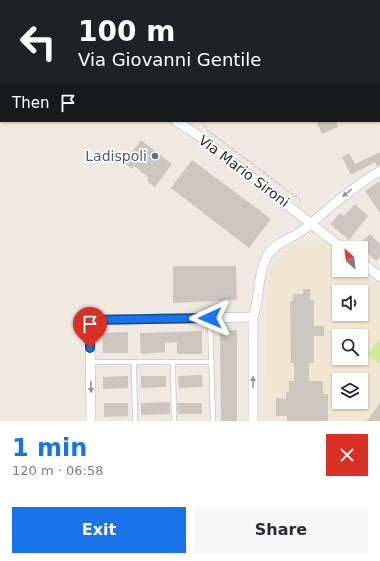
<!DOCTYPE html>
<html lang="en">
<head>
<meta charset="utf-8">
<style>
  body { margin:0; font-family:"DejaVu Sans",sans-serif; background:#f7f7f7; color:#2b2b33; height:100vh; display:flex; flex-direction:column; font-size:15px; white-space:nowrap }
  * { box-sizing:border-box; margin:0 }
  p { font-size:13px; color:#7c7c81 }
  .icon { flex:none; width:22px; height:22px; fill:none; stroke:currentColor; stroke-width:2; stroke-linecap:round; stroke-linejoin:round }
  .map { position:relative; height:421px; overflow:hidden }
  .sheet { display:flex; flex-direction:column; background:#fff; flex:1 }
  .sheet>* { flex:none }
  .top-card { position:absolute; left:0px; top:0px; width:380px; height:122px; box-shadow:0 1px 3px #0004; background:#202124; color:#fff; overflow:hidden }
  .needle { width:26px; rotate:332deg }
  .fabs { position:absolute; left:332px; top:241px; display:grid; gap:8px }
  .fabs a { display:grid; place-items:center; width:36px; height:36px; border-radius:0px; background:#fff; box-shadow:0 1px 3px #0004; font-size:20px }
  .pin { position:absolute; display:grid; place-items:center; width:34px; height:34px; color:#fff; margin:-41px -17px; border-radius:50% 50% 50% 0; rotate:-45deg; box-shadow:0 0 4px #0007 }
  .pin .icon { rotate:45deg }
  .me { position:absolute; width:44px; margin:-22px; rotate:269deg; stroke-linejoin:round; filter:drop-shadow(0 0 3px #0008) }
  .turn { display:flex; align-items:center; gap:14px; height:84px; padding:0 12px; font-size:18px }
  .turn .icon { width:52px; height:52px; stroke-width:2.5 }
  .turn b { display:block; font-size:28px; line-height:34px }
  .then { display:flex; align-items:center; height:38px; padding:0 12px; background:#0003; gap:8px; font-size:15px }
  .round { display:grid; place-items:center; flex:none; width:42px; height:42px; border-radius:0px; background:#f7f7f7 }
  .summary { display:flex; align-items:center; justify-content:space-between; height:68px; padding:0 12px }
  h1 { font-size:24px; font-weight:800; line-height:30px; color:#1a73e8 }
  .button { display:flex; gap:8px; margin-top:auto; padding:8px 12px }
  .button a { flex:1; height:46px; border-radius:0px; background:#1a73e8; color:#fff; font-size:16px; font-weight:800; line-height:46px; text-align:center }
  .button a+a { background:#f7f7f7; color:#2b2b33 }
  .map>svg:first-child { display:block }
  .education { fill:#f0e6d1; fill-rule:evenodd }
  .pitch { fill:#c9ec9a }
  .building { fill:#cbc7bf }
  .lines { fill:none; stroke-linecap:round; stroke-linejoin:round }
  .service-casing { stroke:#b4b7c1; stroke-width:5.5 }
  .minor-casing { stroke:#b4b7c1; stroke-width:10 }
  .path { stroke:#c9c9c9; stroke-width:1.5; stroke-dasharray:3 2; stroke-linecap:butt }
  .service { stroke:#fff; stroke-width:4.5 }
  .minor { stroke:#fff; stroke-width:9 }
  .oneway { fill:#969696 }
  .route-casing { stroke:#114b97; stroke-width:10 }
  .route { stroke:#1a73e8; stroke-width:7 }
  .service-dot { fill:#5c6f8a; stroke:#fff; stroke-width:1.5 }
  .labels { text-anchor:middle; stroke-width:3.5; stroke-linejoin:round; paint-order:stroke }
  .service-label { font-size:14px; fill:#4e5e75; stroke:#fff; text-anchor:end }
  .street-label { font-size:14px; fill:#2e2e2e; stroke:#fff }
</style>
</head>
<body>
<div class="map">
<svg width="380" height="421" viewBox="0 0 380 421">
  <rect width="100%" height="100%" fill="#efe9e1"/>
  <!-- education -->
  <path class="education" d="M 310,241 L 323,243 L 339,256 L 339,270 L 357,270 L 380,287 L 380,421 L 268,421 L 267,302 L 270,268 L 291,246 ZM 339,292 L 361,292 L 361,314 L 339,314 ZM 339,336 L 361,336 L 361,358 L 339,358 ZM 339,380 L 361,380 L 361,402 L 339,402 Z"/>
  <!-- pitch -->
  <path class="pitch" d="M 380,338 L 380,364 L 368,355 Z"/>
  <!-- building -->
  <path class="building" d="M 316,121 L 336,121 L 338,127 L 322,134 Z
    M 141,140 L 172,164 L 155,187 L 147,181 L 149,178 L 134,166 L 132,169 L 124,163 Z
    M 380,152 L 380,165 L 377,166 L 375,162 L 351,175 L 342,157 L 349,153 L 355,164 Z
    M 192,160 L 271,219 L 249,248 L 171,188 Z
    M 380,181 L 380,213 L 365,191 Z
    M 355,204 L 368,216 L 349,240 L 330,224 L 340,213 L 344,216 Z
    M 370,234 L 380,244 L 380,257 L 376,261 L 359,244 Z
    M 173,266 L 236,266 L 237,300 L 173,303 Z
    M 303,289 L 310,289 L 310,300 L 314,300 L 314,326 L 324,326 L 324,336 L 314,336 L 314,363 L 309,363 L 309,381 L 323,381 L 323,394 L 328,394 L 328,421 L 287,421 L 287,416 L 276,416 L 276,398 L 286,399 L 286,392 L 289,392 L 289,381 L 294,381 L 294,363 L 291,363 L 290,301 L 293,301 L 293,294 L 303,294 Z
    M 220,330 L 237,330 L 237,421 L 221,421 Z
    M 202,331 L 202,354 L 177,354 L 177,342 L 165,343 L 165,352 L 141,354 L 140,333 Z
    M 128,332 L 128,353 L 103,353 L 102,333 Z
    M 202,375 L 203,387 L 179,388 L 178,376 Z
    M 128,376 L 128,388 L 103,389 L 103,377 Z
    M 141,376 L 166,376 L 166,387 L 141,388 Z
    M 167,402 L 170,403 L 170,414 L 141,415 L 141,403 Z
    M 104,403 L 128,403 L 128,416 L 104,417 Z
    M 177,403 L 202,403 L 202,414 L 178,414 Z
    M 380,403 L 380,421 L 367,421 Z"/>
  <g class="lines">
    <defs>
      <path id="service" d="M 210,318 L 213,421
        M 90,362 L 212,362
        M 134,362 L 135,421
        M 173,362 L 174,421"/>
      <path id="minor" d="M 21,0 L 23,1
        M 111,1 L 112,0
        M 176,121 L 199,136 L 342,248
        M 361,262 L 380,277
        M 91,421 L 90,320 L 253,317
        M 253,421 L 253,317 C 260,299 257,276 266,258 C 275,240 294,239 307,227 C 330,207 353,187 380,171"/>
    </defs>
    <!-- service casing -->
    <use href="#service" class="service-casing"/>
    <!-- minor casing -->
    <use href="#minor" class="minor-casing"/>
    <!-- path -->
    <path class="path" d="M 123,1 L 123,0
      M 202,121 L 207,130 L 300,200 L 299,203"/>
    <!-- service -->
    <use href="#service" class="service"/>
    <!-- minor -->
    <use href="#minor" class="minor"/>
  </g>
  <!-- one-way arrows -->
  <defs><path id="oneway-solid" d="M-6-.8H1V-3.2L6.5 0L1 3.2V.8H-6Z"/></defs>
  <g class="oneway">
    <use href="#oneway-solid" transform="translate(347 193) rotate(141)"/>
    <use href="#oneway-solid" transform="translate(253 382) rotate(-90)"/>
    <use href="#oneway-solid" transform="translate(91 387) rotate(89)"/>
  </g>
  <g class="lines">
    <defs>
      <path id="route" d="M 90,348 L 90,320 L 210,318"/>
    </defs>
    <!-- route casing -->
    <use href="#route" class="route-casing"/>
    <!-- route -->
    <use href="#route" class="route"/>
  </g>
  <!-- markers -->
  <circle class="service-dot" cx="155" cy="156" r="4"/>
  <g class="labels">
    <!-- service labels -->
    <g class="service-label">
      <text x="147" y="161">Ladispoli</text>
    </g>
    <!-- street labels -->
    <g class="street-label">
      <text transform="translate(244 171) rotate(37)" y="5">Via Mario Sironi</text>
    </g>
  </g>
</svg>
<div class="fabs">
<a><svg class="needle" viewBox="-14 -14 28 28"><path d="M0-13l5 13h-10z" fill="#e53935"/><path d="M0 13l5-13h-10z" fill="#7c7c81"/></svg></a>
<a><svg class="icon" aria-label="sound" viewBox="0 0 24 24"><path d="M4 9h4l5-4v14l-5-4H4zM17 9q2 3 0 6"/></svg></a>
<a><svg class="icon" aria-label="search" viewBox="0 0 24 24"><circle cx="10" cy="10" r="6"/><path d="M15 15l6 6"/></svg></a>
<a><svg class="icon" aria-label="layers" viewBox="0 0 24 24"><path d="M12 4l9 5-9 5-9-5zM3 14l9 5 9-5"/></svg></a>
</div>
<div class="pin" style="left:90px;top:348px;background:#d93025"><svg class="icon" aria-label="arrive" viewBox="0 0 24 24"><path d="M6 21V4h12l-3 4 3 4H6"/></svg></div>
<svg class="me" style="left:210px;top:318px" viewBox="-20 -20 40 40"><path d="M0-17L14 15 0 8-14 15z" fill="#1a73e8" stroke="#fff" stroke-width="4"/></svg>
<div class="top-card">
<div class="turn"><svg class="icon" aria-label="left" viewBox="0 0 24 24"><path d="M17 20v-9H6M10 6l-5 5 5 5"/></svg><div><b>100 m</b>Via Giovanni Gentile</div></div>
<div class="then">Then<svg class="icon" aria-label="arrive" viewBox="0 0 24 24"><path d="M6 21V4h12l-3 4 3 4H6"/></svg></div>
</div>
</div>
<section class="sheet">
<div class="summary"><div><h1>1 min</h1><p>120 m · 06:58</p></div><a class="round" style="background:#d93025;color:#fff"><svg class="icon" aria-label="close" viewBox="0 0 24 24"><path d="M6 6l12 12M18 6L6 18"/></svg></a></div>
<div class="button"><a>Exit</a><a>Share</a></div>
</section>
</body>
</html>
